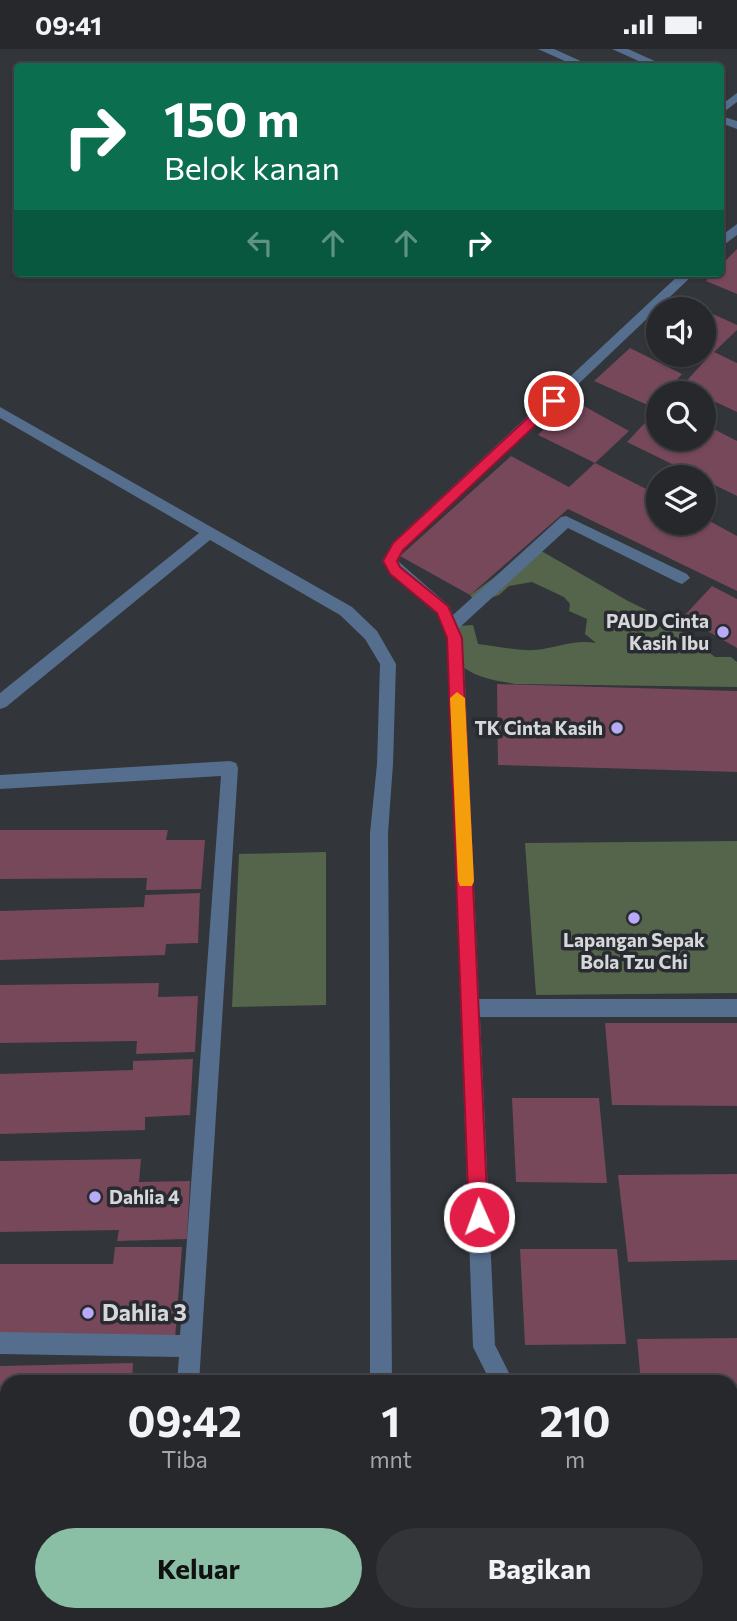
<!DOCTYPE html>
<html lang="id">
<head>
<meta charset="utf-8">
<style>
  body { margin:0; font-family:Commissioner,sans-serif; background:#323438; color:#f1f3f6; height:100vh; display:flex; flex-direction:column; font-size:26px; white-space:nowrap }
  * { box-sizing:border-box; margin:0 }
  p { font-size:23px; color:#a4a6a9 }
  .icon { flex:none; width:38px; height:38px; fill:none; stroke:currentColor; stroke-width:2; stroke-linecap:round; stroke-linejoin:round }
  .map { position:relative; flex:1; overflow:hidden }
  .sheet { position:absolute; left:0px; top:1326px; width:738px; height:247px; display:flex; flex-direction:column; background:#26282c; border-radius:21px 21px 0 0; box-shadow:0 2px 5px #0004,0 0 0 2px #424448 }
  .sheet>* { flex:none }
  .top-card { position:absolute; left:14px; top:14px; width:710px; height:214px; border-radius:7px; box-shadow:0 2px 5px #0004,0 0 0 2px #424448; background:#0b6e4f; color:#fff; overflow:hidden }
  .buttons { position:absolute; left:646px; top:248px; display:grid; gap:14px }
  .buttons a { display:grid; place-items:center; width:70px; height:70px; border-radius:50%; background:#26282c; box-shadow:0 2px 5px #0004,0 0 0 2px #424448; font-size:35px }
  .pin { position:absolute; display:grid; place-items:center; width:60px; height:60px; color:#fff; margin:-30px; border:4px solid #fff; border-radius:50%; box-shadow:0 2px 7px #0007 }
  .me { position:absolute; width:77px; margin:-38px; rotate:358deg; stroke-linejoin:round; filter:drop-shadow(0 0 5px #0008) }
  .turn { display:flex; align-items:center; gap:24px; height:147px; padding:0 35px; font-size:32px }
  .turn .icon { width:91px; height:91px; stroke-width:2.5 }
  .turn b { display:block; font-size:49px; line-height:60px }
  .lanes { display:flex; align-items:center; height:66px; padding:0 35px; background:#0003; justify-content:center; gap:35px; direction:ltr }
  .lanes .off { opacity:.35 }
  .eta { display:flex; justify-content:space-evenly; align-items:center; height:119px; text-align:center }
  .eta b { font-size:42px; font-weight:700; line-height:49px }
  .action { display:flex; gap:14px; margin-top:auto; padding:14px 35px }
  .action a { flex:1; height:80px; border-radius:42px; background:#8abfa5; color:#111; font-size:28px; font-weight:700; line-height:80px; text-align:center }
  .action a+a { background:#323438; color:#f1f3f6 }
  .status { display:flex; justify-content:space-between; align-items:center; height:49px; padding:0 35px; background:#26282c; direction:ltr }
  .status svg { height:19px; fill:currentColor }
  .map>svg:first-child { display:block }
  .green { fill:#54654c }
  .building { fill:#764859 }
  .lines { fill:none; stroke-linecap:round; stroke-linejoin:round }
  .minor { fill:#556e8d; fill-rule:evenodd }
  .route { fill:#e11d48; stroke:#92132f; stroke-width:2 }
  .slow { fill:#f59e0b }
  .poi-dot { fill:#b9aaf7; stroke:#282b30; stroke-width:2.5 }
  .labels { text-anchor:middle; stroke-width:7; stroke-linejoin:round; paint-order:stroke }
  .poi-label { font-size:19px; font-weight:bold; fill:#d6d7db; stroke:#282b30; text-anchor:end }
  .near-poi-label { font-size:23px; font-weight:bold; fill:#d6d7db; stroke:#282b30; text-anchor:start }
</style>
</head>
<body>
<div class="status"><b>09:41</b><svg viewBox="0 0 49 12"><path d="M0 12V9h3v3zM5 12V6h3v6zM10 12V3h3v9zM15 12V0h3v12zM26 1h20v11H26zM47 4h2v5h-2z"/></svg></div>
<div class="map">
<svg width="737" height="1572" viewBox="0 0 737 1572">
  <rect width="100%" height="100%" fill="#32353a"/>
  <!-- green -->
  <path class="green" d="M 531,496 L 628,552 L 665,570 L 715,608 L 731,608 L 737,613 L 737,638 L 515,635 C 493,631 474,629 457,613 L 458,577 L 473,576 L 478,595 C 496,597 517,602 535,601 C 557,599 574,590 596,594 L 585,585 L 587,570 L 569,562 L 570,555 L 564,548 L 532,533 L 509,537 L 499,546 L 476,554 L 470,546 L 506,520 Z
    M 737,792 L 737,944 L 536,946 L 525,794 Z
    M 326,803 L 326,956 L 232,958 L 239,805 Z"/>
  <!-- building -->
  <path class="building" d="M 737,200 L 737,245 L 706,232 L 713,224 L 721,224 L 721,216 Z
    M 678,249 L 737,276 L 737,281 L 714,303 L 737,314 L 737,363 L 682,337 L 709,307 L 704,304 L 704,261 L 668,261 Z
    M 630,299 L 682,325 L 664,345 L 658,345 L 658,351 L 652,358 L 594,332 Z
    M 573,351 L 629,382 L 595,414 L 658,446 L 658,474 L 704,474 L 704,469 L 737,487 L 737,542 L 568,460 L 470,546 L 400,507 L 511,407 L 569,438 L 595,414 L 538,386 Z
    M 658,360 L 658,390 L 704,390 L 704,375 L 737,392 L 737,447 L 627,393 Z
    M 712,537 L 737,550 L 737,599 L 683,568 Z
    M 497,635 L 737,642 L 737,723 L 498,716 Z
    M 0,781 L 168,781 L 166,791 L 205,791 L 201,840 L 146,841 L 147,829 L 0,830 Z
    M 200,844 L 198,894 L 166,895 L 165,906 L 0,911 L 0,862 L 144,858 L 145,846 Z
    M 159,934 L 158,948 L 198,947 L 195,1003 L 136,1005 L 137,992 L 0,994 L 0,936 Z
    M 605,974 L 737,974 L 737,1057 L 612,1056 Z
    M 193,1010 L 190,1066 L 145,1068 L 145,1081 L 0,1085 L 0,1025 L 133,1021 L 133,1012 Z
    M 512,1049 L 599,1049 L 607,1134 L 516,1133 Z
    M 141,1110 L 139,1133 L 190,1132 L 187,1190 L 117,1192 L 119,1181 L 0,1183 L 0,1112 Z
    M 737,1125 L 737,1211 L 628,1213 L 618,1126 Z
    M 115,1198 L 182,1198 L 175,1290 L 0,1286 L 0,1215 L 113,1215 Z
    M 520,1200 L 617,1200 L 626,1295 L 525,1296 Z
    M 737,1289 L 737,1388 L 732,1388 L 732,1334 L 641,1334 L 637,1290 Z
    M 133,1314 L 132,1334 L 7,1334 L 7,1394 L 0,1394 L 0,1317 Z
    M 7,1437 L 7,1517 L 0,1517 L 0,1438 Z
    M 732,1448 L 737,1448 L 737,1572 L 519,1572 L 519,1566 L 732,1566 Z"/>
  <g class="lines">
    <!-- minor -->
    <path class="minor" d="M 538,0 L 554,0 L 594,18 L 578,18 Z
      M 612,0 L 628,0 L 668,18 L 652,18 Z
      M 737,44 L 737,53 L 721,65 L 721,56 Z
      M 721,67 L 737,72 L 737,80 L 721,74 Z
      M 737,175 L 737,186 L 721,198 L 721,187 Z
      M 681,224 L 695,224 L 404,501 L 398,512 L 449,557 L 453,566 L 561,468 L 566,467 L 687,525 L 690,529 L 682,535 L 677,533 L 568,479 L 459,579 L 463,589 L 479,950 L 737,950 L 737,968 L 480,968 L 495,1296 L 514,1334 L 491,1334 L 473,1298 L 447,589 L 437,565 L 390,525 L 382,512 L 393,493 Z
      M 0,358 L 352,558 L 377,582 L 396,615 L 393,715 L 388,784 L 392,1334 L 370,1334 L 370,784 L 377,715 L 380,615 L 365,590 L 340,566 L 210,491 L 6,658 L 0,660 L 0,644 L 199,484 L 0,369 Z
      M 230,712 L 236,714 L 238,719 L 199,1334 L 177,1334 L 179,1308 L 0,1305 L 0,1283 L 180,1286 L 221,727 L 0,740 L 0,726 Z
      M 737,1395 L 737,1417 L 732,1418 L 732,1396 Z
      M 0,1524 L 7,1524 L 7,1548 L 0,1548 Z
      M 370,1566 L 394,1566 L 394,1572 L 370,1572 Z"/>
  </g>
  <!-- route -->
  <path class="route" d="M 554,347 L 560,352 L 558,355 L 403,501 L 397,512 L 400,518 L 448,557 L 462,589 L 488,1168 L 485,1174 L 479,1177 L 472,1174 L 469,1168 L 447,589 L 437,564 L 390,525 L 383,512 L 393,494 L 549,349 Z"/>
  <!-- slow -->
  <path class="slow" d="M 457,643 L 465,649 L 474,832 L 472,837 L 460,837 L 458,832 L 450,649 Z"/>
  <!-- markers -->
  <g class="poi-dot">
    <circle cx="723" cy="583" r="7"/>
    <circle cx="617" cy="679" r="7"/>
    <circle cx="634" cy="869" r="7"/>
    <circle cx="95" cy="1148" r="7"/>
    <circle cx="88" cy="1264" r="7"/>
  </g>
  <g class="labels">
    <!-- poi labels -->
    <g class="poi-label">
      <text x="709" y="579">PAUD Cinta<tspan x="709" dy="22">Kasih Ibu</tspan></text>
      <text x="603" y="686">TK Cinta Kasih</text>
      <text x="634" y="898" text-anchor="middle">Lapangan Sepak<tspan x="634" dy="22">Bola Tzu Chi</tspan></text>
      <text x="109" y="1155" text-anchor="start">Dahlia 4</text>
    </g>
    <!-- near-poi labels -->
    <g class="near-poi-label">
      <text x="102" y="1272">Dahlia 3</text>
    </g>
  </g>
</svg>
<div class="buttons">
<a><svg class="icon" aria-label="sound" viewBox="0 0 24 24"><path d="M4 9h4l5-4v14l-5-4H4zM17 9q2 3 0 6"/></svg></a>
<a><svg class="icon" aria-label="search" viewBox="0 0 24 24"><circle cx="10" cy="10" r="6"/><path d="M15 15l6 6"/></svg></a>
<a><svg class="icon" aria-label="layers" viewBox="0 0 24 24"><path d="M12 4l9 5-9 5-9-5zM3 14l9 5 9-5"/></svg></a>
</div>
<div class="pin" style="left:554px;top:352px;background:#d93025"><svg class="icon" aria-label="arrive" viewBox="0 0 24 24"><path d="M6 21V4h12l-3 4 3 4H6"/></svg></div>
<svg class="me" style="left:479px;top:1168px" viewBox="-20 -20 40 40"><circle r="17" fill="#e11d48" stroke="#fff" stroke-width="3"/><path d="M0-11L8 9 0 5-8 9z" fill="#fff"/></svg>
<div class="top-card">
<div class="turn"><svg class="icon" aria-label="right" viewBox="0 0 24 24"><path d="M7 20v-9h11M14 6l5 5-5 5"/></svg><div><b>150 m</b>Belok kanan</div></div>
<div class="lanes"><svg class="icon off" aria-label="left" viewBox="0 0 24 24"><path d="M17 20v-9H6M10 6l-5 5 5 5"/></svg><svg class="icon off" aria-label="ahead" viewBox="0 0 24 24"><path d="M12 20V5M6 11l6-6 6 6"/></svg><svg class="icon off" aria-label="ahead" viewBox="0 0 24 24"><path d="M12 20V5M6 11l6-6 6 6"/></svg><svg class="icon" aria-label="right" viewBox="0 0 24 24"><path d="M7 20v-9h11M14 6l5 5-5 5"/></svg></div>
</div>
<section class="sheet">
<div class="eta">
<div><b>09:42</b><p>Tiba</p></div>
<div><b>1</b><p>mnt</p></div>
<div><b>210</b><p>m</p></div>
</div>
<div class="action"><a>Keluar</a><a>Bagikan</a></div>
</section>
</div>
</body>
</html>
